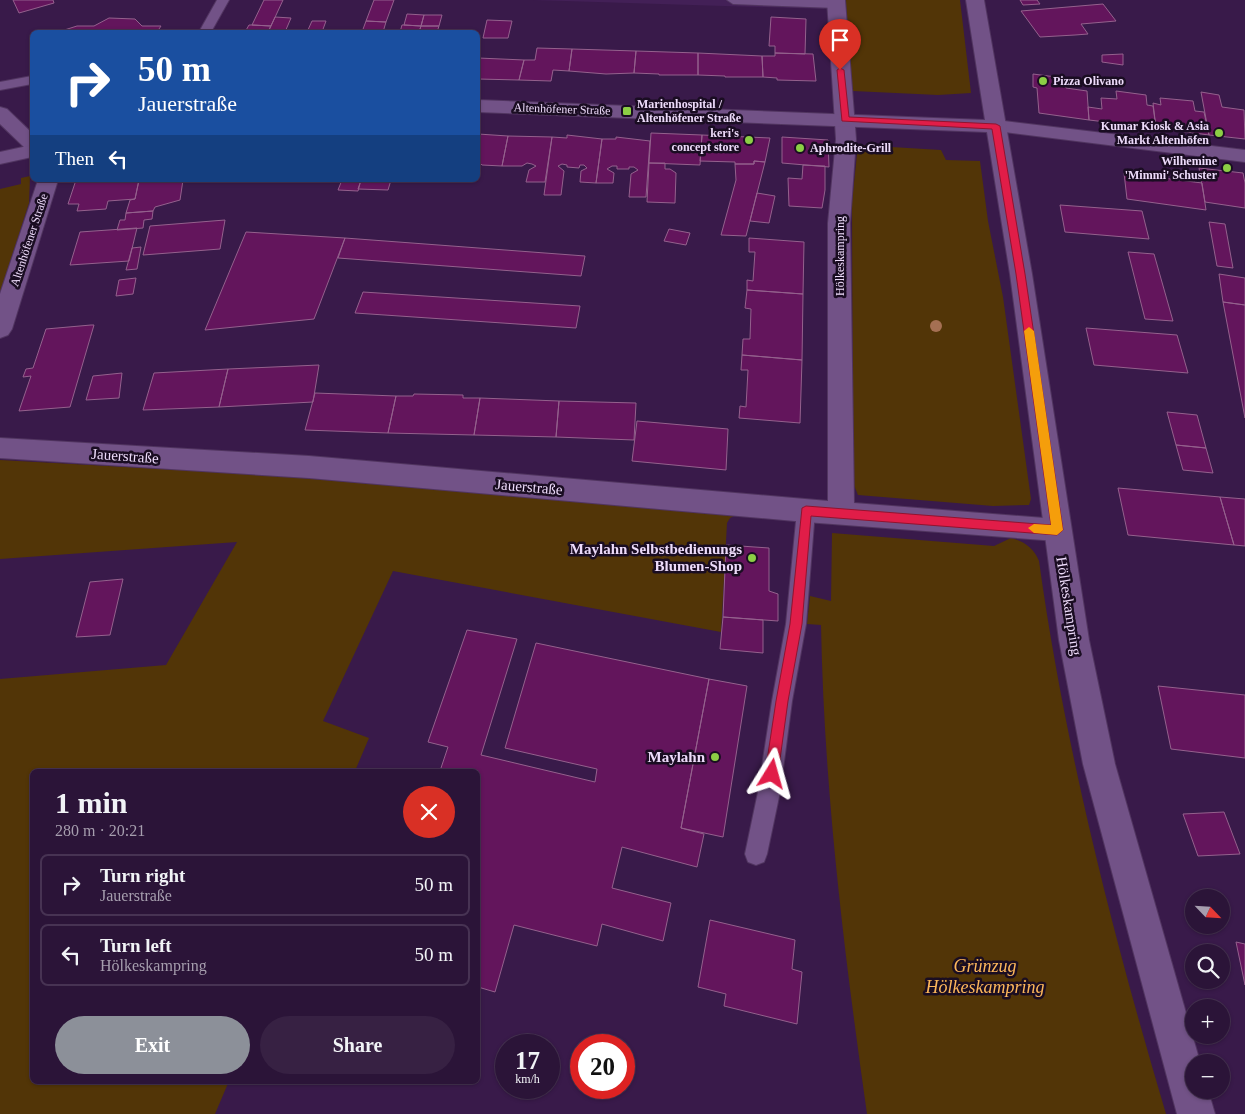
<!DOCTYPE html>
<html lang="en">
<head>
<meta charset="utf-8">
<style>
  body { margin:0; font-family:"Times New Roman",serif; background:#372143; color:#f1f3f6; height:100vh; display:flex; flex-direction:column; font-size:19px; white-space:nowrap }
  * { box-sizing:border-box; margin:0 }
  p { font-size:16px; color:#a69eae }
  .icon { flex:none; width:28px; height:28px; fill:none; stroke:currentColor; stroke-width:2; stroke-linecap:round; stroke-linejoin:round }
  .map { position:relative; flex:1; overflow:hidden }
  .sheet { position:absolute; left:30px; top:769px; width:450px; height:315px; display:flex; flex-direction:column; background:#2b1438; border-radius:8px; box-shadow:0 1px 4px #0004,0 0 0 1px #473353 }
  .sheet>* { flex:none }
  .hud { position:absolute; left:30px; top:30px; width:450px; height:152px; border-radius:8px; box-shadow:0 1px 4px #0004,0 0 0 1px #473353; background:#1a4fa0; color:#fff; overflow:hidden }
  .needle { width:32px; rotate:115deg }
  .buttons { position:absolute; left:1185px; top:889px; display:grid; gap:10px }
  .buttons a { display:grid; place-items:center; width:45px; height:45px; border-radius:50%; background:#2b1438; box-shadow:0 1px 4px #0004,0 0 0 1px #473353; font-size:25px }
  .speed { position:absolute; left:495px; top:1034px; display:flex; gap:10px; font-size:25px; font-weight:700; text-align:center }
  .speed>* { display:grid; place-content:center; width:65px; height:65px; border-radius:50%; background:#2b1438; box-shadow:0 1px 4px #0004,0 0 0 1px #473353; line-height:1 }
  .speed small { font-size:12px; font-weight:400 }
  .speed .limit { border:8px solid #d22; background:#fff; color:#111 }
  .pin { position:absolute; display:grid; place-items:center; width:42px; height:42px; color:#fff; margin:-51px -21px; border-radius:50% 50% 50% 0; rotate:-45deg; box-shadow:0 0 5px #0007 }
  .pin .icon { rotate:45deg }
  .me { position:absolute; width:55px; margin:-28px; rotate:8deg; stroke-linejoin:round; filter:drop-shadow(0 0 4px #0008) }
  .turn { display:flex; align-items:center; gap:18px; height:105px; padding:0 25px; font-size:22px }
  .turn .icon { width:65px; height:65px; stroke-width:2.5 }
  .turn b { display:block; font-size:35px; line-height:42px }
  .then { display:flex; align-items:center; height:48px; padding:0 25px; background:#0003; gap:10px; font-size:19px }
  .round { display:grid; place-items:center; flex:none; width:52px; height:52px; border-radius:26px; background:#372143 }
  .overview { display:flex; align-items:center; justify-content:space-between; height:85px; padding:0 25px }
  h1 { font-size:30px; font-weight:700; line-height:38px }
  .action { display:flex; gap:10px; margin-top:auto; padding:10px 25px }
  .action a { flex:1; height:58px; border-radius:30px; background:#8c9099; color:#fff; font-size:20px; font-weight:700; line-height:58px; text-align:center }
  .action a+a { background:#372143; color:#f1f3f6 }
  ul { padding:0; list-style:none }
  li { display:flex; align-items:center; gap:15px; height:62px; margin:0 10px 8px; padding:0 15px; border:2px solid #473353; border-radius:8px }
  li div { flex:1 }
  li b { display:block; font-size:19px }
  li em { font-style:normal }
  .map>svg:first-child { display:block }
  .built { fill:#432057 }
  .green { fill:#523507 }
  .building { fill:#63155c; stroke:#94618d }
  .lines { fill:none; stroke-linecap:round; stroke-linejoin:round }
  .service-casing { stroke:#513560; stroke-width:2 }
  .minor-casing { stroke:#513560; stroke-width:2 }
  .tertiary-casing { stroke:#513560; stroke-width:2 }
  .service { fill:#725287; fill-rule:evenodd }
  .minor { fill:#725287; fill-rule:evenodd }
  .tertiary { fill:#725287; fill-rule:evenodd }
  .tree { fill:#a57053 }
  .route { fill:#e11d48; stroke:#92132f }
  .slow { fill:#f59e0b }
  .poi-dot { fill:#8cce45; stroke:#1a0d22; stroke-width:2 }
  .labels { text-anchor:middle; stroke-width:5; stroke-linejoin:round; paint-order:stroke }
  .far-poi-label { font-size:12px; font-weight:bold; fill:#eddbfa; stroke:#1a0d22; text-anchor:start }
  .far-street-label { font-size:12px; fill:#eddbfa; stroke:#1a0d22 }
  .street-label { font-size:15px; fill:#eddbfa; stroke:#1a0d22 }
  .poi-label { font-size:15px; font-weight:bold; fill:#eddbfa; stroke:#1a0d22; text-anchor:end }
  .near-park-label { font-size:18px; font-style:italic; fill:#fdb75b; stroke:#1a0d22 }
</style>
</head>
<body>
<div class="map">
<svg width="1245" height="1114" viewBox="0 0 1245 1114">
  <rect width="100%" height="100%" fill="#391a4a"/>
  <!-- built -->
  <path class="built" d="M 533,0 L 824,0 L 824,9 Z"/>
  <!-- green -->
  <path class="green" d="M 846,0 L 960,0 L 971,93 L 938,95 L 853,91 L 847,63 Z
    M 858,145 L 941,150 L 946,160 L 980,161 L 988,221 L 1003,297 L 1031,499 L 1029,505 L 993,506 L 858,495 L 853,483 L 852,202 Z
    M 30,176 L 29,203 L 0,293 L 0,189 L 21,184 L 21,178 Z
    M 0,460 L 253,474 L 736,515 L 730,518 L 727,523 L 721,632 L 393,571 L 323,721 L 369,738 L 355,771 L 32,771 L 32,1081 L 229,1081 L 215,1114 L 0,1114 L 0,679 L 166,665 L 237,542 L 0,559 Z
    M 832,533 L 994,546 L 1011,538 C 1024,541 1034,548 1039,561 C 1065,748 1112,932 1166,1114 L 867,1114 C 844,952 824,789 821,625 L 807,624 L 810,596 L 831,601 Z"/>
  <!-- building -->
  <path class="building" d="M 13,0 L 53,0 L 54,3 L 19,13 Z
    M 264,0 L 283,0 L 271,26 L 252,25 Z
    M 374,0 L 394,0 L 386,22 L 366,21 Z
    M 1020,0 L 1037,0 L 1040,4 L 1023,5 Z
    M 1103,4 L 1116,21 L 1081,24 L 1088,34 L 1075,35 L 1040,37 L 1021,11 Z
    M 407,14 L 424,15 L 421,26 L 404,25 Z
    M 424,15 L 442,15 L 439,26 L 421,26 Z
    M 275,17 L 291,18 L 285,32 L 268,32 Z
    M 771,17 L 806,19 L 805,54 L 775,53 L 775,46 L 769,46 Z
    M 109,18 L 135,19 L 142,26 L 161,26 L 159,29 L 162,32 L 58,32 L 77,26 L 94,26 Z
    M 487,20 L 512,21 L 508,38 L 483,38 Z
    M 312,21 L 326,21 L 322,32 L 307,32 Z
    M 366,21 L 386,22 L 383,32 L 362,32 Z
    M 249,25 L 252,25 L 271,26 L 268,32 L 245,32 Z
    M 402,25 L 404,25 L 421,26 L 419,32 L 400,32 Z
    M 421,26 L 439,26 L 437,32 L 419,32 Z
    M 537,48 L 572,49 L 569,71 L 553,70 L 551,81 L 519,80 L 524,60 L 535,60 Z
    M 572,49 L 636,51 L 634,73 L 606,74 L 569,71 Z
    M 636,51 L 698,53 L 698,75 L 659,75 L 659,74 L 634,73 Z
    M 698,53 L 762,56 L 763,77 L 725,77 L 725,76 L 698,75 Z
    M 775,53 L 813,54 L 816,81 L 777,80 L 777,78 L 763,77 L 762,56 L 775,56 Z
    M 1123,54 L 1123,65 L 1102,62 L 1102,55 Z
    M 478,58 L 524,60 L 519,80 L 478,79 Z
    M 1033,74 L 1056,77 L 1057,84 L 1065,85 L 1066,88 L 1087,91 L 1089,120 L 1039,113 L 1037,88 L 1033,87 Z
    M 1116,91 L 1146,95 L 1147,105 L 1153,106 L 1156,128 L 1089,120 L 1088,107 L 1102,109 L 1101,98 L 1117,99 Z
    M 1201,92 L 1219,95 L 1222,107 L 1244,110 L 1245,139 L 1209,135 Z
    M 1160,98 L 1193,101 L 1195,111 L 1204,112 L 1209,135 L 1156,128 L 1153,103 L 1161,105 Z
    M 651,133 L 702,135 L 700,165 L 649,163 Z
    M 478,134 L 508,136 L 502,166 L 482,165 L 478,161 Z
    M 567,135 L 602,139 L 596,183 L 580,182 L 581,171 L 587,168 L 584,165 L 580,165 L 579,168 L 567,167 L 567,165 L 562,164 L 558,166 L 564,171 L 561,195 L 544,195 L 552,137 L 567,138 Z
    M 702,135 L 770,138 L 765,162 L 754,161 L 754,164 L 735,164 L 735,162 L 700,161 Z
    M 508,136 L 552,137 L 545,182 L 526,182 L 529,170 L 536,166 L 532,164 L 527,163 L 522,166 L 502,166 Z
    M 616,137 L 650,141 L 646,197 L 629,197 L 631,174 L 638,170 L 634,167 L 629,167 L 629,169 L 617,169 L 617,166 L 612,166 L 607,169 L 614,173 L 613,183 L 596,183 L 602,139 L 616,139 Z
    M 782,137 L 828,140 L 829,167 L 782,163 Z
    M 754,161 L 765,162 L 746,236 L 721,235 L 736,180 L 735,164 L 754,164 Z
    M 649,163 L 665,163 L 665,169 L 670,169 L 676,173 L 675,203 L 647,202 Z
    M 803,165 L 825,166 L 825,190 L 822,208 L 789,206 L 788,178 L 802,179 Z
    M 1199,168 L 1243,173 L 1245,183 L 1245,208 L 1205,202 Z
    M 1124,173 L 1202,183 L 1206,210 L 1127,199 Z
    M 76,180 L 139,180 L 135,199 L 108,201 L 106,209 L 77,211 L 79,204 L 68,204 Z
    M 139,180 L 183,180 L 180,200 L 155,207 L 153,211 L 126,213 L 130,200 L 135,199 Z
    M 342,180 L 361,180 L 358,191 L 338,190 Z
    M 361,180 L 391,180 L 388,190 L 358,189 Z
    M 757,193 L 775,196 L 769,223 L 750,221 Z
    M 1060,205 L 1142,211 L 1149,239 L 1065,232 Z
    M 153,211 L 152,219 L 144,220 L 143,228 L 117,230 L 120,220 L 125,220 L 126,213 Z
    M 225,220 L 220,249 L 143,255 L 150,226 Z
    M 1209,222 L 1225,224 L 1233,268 L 1217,266 Z
    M 137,228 L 129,261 L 70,265 L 80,232 Z
    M 669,229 L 690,233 L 686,245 L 664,241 Z
    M 246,232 L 345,238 L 314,319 L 205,330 Z
    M 345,238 L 585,256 L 581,276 L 338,258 Z
    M 749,238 L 804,242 L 803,294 L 747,290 L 747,280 L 753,281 L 755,252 L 749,252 Z
    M 141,247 L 137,269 L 126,270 L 132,248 Z
    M 1128,252 L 1154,254 L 1173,321 L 1145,319 Z
    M 1219,274 L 1245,278 L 1245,305 L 1223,302 Z
    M 136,278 L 133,294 L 116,296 L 119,280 Z
    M 747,290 L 803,294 L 802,360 L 742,355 L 743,339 L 750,339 L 751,309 L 745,308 Z
    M 363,292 L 580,306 L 576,328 L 355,313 Z
    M 1223,302 L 1245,305 L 1245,418 Z
    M 91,325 L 94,325 L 70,407 L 19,411 L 31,376 L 23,377 L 26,369 L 33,368 L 46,329 Z
    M 1086,328 L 1177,335 L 1188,373 L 1094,365 Z
    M 742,355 L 802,360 L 800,423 L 739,418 L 740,406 L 746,407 L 748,370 L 741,370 Z
    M 319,365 L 313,402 L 219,407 L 228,369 Z
    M 228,369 L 219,407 L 143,410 L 154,373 Z
    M 122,373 L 119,398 L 86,400 L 93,376 Z
    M 315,393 L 396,396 L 388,433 L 305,430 Z
    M 414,394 L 463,395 L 463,398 L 480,398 L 474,435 L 388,433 L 396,396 L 413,396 Z
    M 480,398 L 559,401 L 556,437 L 474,435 Z
    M 559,401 L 636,403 L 634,440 L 556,437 Z
    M 1167,412 L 1197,415 L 1206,448 L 1176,445 Z
    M 637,421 L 728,429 L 726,470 L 632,461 Z
    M 1176,445 L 1206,448 L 1213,473 L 1183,470 Z
    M 1118,488 L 1220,497 L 1234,545 L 1128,535 Z
    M 1220,497 L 1245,499 L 1245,546 L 1234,545 Z
    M 726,545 L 769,548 L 769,591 L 778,594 L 778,621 L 723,617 Z
    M 123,579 L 110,635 L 76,637 L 90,582 Z
    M 723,617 L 763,620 L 763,653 L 720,649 Z
    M 467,630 L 517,639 L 481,755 L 595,782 L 597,769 L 505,748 L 536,643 L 709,679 L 681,828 L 704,834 L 697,867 L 622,847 L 612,888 L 671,903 L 663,941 L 602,924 L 597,946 L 514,925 L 495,992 L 478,987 L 478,771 L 440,771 L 448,747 L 428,742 Z
    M 709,679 L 747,686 L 723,837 L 681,828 Z
    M 1158,686 L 1245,695 L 1245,758 L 1171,749 Z
    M 1224,812 L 1240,854 L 1198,856 L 1183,814 Z
    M 710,920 L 795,940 L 792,969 L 802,972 L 797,1024 L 724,1006 L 726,994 L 698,987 Z
    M 1236,942 L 1245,944 L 1245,985 Z"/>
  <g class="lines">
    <defs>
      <path id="service" d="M 217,0 L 229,0 L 211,32 L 199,32 Z
        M 727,0 L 836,0 L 842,4 L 836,8 L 733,4 Z
        M 32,76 L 32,84 L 0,90 L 0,82 Z
        M 806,503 L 812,506 L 815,511 L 806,624 L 792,701 L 780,792 L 767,854 L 764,862 L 756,865 L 748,862 L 745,854 L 758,792 L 772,701 L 786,624 L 797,511 L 800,506 Z"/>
      <path id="minor" d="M 827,0 L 845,0 L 856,139 L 850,223 L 854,503 L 1057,519 L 1067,522 L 1071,530 L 1067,538 L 1057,541 L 806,522 L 309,478 L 0,458 L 0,438 L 309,456 L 828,501 L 828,223 L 836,139 Z
        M 0,107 L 7,109 L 32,133 L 32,150 L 25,148 L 0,124 Z
        M 996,120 L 1245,150 L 1245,162 L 989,130 L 986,126 L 989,122 Z
        M 38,180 L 58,180 L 12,329 L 8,335 L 0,338 L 0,294 Z"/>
      <path id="tertiary" d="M 966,0 L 984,0 L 1032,274 L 1089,640 L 1115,764 L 1200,1062 L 1194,1062 L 1194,1090 L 1208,1090 L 1215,1114 L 1177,1114 L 1083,764 L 1059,640 L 1010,274 L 987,132 L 478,112 L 478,100 L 985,120 Z
        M 32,145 L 32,157 L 0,164 L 0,152 Z"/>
    </defs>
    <!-- service casing -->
    <use href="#service" class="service-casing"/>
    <!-- minor casing -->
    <use href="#minor" class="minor-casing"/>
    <!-- tertiary casing -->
    <use href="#tertiary" class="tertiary-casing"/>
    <!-- service -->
    <use href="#service" class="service"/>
    <!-- minor -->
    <use href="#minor" class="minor"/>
    <!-- tertiary -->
    <use href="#tertiary" class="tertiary"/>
  </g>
  <!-- trees -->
  <circle class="tree" cx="936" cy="326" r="6"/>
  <!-- route -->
  <path class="route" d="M 840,68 L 844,70 L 849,117 L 996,124 L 1000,126 L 1025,274 L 1063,530 L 1057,535 L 811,516 L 802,624 L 788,701 L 778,774 L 776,778 L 772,780 L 767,778 L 765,774 L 776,701 L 790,624 L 802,508 L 806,506 L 1051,525 L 1016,274 L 992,129 L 842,121 L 837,70 Z"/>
  <!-- slow -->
  <path class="slow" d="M 1029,327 L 1034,331 L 1063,530 L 1057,535 L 1034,533 L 1028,528 L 1034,524 L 1051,525 L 1024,331 Z"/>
  <!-- markers -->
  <g class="poi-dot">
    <circle cx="1043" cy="81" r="5"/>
    <rect x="622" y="106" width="10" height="10" rx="2.5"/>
    <circle cx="1219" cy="133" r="5"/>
    <circle cx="749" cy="140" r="5"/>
    <circle cx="800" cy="148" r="5"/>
    <circle cx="1227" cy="168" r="5"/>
    <circle cx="752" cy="558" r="5"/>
    <circle cx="715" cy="757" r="5"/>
  </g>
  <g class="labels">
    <!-- far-poi labels -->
    <g class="far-poi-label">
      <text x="1053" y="85">Pizza Olivano</text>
      <text x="637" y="108">Marienhospital /<tspan x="637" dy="14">Altenhöfener Straße</tspan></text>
      <text x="1209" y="130" text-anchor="end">Kumar Kiosk &amp; Asia<tspan x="1209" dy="14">Markt Altenhöfen</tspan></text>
      <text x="739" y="137" text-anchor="end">keri's<tspan x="739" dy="14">concept store</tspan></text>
      <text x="810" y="152">Aphrodite-Grill</text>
      <text x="1217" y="165" text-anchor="end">Wilhemine<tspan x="1217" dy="14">'Mimmi' Schuster</tspan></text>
    </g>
    <!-- far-street labels -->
    <g class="far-street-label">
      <text transform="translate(562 109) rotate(2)" y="4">Altenhöfener Straße</text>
      <text transform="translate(29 240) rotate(-72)" y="4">Altenhöfener Straße</text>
      <text transform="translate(840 256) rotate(-90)" y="4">Hölkeskampring</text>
    </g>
    <!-- street labels -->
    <g class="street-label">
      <text transform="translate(125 456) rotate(4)" y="5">Jauerstraße</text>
      <text transform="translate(529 487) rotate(5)" y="5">Jauerstraße</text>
      <text transform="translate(1069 606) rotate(81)" y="5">Hölkeskampring</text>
    </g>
    <!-- poi labels -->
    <g class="poi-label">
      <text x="742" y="554">Maylahn Selbstbedienungs<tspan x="742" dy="17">Blumen-Shop</tspan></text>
      <text x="705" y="762">Maylahn</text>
    </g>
    <!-- near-park labels -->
    <g class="near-park-label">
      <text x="985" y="972">Grünzug<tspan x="985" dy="21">Hölkeskampring</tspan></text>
    </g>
  </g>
</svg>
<div class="buttons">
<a><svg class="needle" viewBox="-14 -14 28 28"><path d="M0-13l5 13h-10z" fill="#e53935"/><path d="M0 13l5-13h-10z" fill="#a69eae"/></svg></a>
<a><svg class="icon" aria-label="search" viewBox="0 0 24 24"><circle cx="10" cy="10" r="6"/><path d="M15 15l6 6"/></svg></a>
<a>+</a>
<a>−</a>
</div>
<div class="speed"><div>17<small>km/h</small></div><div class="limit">20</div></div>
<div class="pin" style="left:840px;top:70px;background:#d93025"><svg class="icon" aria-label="arrive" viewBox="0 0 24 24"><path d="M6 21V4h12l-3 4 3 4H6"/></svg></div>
<svg class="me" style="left:772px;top:774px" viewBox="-20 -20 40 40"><path d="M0-17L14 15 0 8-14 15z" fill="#e11d48" stroke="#fff" stroke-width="4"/></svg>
<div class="hud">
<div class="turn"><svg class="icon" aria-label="right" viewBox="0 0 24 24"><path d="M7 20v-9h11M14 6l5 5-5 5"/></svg><div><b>50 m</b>Jauerstraße</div></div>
<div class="then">Then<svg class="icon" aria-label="left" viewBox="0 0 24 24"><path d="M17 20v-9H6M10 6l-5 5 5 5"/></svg></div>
</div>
<section class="sheet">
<div class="overview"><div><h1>1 min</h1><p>280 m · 20:21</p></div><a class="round" style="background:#d93025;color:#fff"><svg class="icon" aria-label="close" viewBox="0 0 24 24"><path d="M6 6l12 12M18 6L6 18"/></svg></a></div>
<ul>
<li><svg class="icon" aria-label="right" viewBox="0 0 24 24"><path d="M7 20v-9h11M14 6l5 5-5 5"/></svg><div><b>Turn right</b><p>Jauerstraße</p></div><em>50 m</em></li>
<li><svg class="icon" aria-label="left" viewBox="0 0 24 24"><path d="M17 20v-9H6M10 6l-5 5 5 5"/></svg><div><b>Turn left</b><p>Hölkeskampring</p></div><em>50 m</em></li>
</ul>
<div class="action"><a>Exit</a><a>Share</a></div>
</section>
</div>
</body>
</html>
